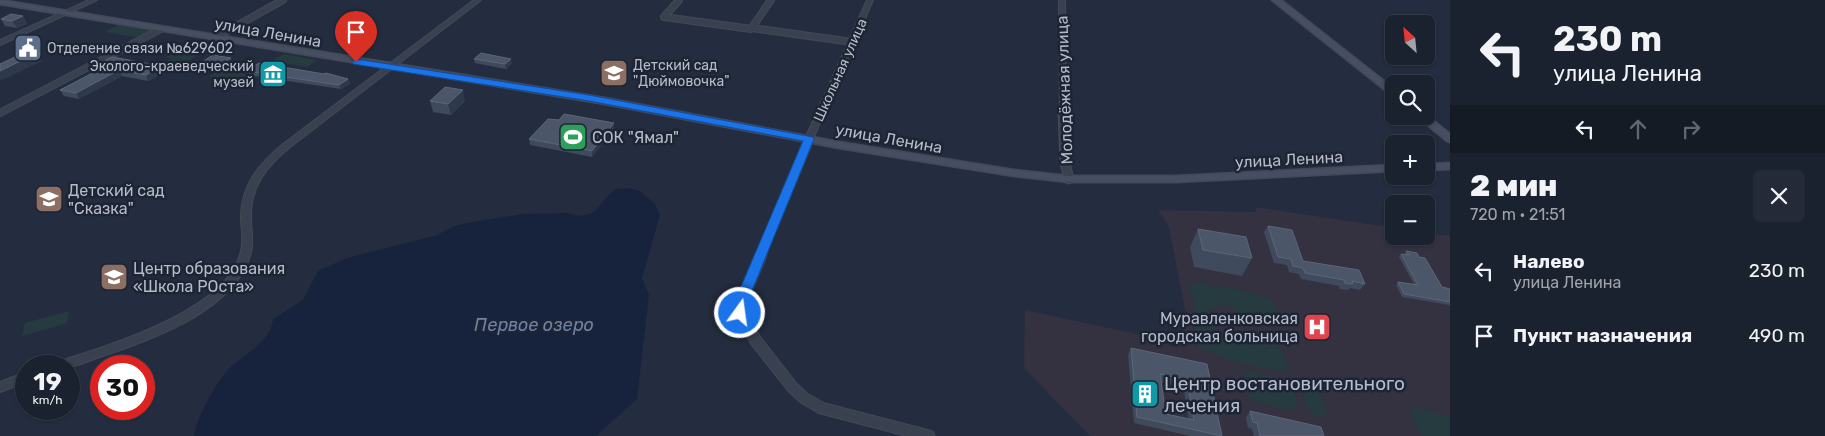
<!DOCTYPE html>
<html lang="ru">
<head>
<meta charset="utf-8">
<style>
  body { margin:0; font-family:Rubik,sans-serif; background:#242a37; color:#f1f3f6; height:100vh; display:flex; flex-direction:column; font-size:19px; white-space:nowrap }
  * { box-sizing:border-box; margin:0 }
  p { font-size:16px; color:#a0a4aa }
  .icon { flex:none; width:28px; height:28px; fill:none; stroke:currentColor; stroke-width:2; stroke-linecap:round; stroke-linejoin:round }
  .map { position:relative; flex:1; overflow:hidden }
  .drawer { display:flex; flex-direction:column; background:#1b222f; width:375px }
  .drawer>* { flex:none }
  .hud { background:#1b222f; color:#f1f3f6; overflow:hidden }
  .needle { width:32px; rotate:333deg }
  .controls { position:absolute; left:1385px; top:15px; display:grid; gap:10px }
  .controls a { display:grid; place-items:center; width:50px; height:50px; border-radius:8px; background:#1b222f; box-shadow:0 1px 4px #0004,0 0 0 1px #393f4b; font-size:25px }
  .speed { position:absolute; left:15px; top:355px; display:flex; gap:10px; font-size:25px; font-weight:700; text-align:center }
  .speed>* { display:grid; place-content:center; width:65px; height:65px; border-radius:50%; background:#1b222f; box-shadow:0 1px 4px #0004,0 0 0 1px #393f4b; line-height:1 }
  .speed small { font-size:12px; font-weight:400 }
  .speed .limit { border:8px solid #d22; background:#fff; color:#111 }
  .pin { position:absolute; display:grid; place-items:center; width:42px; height:42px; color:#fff; margin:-51px -21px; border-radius:50% 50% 50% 0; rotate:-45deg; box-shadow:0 0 5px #0007 }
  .pin .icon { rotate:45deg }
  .me { position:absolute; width:55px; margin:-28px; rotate:14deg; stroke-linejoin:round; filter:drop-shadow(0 0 4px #0008) }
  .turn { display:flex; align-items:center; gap:18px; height:105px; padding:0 20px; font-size:22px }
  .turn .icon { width:65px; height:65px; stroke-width:2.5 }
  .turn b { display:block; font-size:35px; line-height:42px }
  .lanes { display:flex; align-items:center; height:48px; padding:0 20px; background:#0003; justify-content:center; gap:25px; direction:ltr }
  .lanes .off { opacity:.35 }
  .round { display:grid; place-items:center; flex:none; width:52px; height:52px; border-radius:8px; background:#242a37 }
  .summary { display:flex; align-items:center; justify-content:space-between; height:85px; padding:0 20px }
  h1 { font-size:30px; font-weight:800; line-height:38px }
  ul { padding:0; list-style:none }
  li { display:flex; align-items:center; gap:15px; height:65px; padding:0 20px }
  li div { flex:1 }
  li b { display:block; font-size:19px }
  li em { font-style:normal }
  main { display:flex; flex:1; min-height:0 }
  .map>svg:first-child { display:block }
  .medical { fill:#343140 }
  .green { fill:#263b40 }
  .water { fill:#17233d }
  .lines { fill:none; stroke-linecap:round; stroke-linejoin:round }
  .minor-far2-casing { stroke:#424958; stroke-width:8 }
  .minor-far1-casing { stroke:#424958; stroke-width:11 }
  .minor-casing { stroke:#424958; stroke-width:13 }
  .tertiary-casing { stroke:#424958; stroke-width:2 }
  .secondary-casing { stroke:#424958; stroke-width:3 }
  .minor-far2 { stroke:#39404f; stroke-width:6 }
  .minor-far1 { stroke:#39404f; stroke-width:8 }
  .minor { stroke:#39404f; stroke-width:11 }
  .tertiary { fill:#39404f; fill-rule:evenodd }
  .secondary { fill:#474e62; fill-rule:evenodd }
  .wall { fill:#3f4a5d; fill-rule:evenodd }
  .shaded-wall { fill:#2f394c }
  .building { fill:#4c5669; stroke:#5c6678; fill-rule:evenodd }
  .route { fill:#1a73e8; stroke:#114b97 }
  .labels { text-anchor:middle; stroke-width:5; stroke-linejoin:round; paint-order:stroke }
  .far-poi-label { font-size:14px; fill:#b5bbca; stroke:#1d2534; text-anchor:start }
  .far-street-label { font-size:14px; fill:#b5bbca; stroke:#1d2534 }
  .street-label { font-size:16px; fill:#b5bbca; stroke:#1d2534 }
  .poi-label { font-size:16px; fill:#b5bbca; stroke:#1d2534; text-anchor:start }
  .water-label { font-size:18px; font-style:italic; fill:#6e81a9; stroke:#1d2534 }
  .near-poi-label { font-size:19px; fill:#b5bbca; stroke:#1d2534; text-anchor:start }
</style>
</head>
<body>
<main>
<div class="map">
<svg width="1450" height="436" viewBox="0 0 1450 436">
  <rect width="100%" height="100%" fill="#242d3f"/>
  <!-- medical -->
  <path class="medical" d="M 1255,207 L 1394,228 L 1394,236 L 1426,236 L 1426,233 L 1450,236 L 1450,436 L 1090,436 L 1024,368 L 1025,310 L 1141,335 L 1175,347 L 1187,320 L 1169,227 L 1158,210 L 1256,212 Z"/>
  <!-- green -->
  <path class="green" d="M 118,25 L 154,31 L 141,38 L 105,32 Z
    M 173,46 L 203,52 L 177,68 L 160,65 L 171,62 L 167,61 L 170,58 L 165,58 L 171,54 L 162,52 Z
    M 283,54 L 317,60 L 307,67 L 272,61 Z
    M 233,61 L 261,66 L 238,81 L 209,76 Z
    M 1195,282 L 1248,292 L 1272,299 L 1278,320 L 1273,324 L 1254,321 L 1252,316 L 1236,313 L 1235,308 L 1217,304 L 1217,309 L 1208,308 L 1214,333 L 1277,345 L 1284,352 L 1288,370 L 1282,372 L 1232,361 L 1191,344 L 1189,339 L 1198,324 L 1190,285 Z
    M 69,311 L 67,323 L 22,336 L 25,323 Z
    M 1243,370 L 1286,379 L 1293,385 L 1298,407 L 1292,410 L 1251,401 Z
    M 1306,384 L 1320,393 L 1327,412 L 1324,416 C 1307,417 1305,401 1301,388 L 1302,385 Z
    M 1412,407 L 1450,416 L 1450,436 L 1421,436 L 1410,412 Z"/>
  <!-- water -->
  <path class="water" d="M 628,188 L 640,191 L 655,204 L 660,215 L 642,278 L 649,295 L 637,399 L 596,436 L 194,436 C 196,419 214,387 225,373 C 240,355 270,345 273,319 L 303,300 L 318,271 L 347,258 L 437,235 L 454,226 L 467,223 L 523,214 L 566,213 L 581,216 L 590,214 L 596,210 L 610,193 L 616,189 Z"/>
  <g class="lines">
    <defs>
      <path id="minor-far2" d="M 1062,0 L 1063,114
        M 664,17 L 751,29 L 771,0
        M 664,17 L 679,0
        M 752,28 L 852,42
        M 215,38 L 283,0
        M 0,113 L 161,29"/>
      <path id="minor-far1" d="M 1063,113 L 1065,163 L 1069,179
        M 760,257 L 809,139"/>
      <path id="minor" d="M 761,255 L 742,300 L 740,312 L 756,341 L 793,388 L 804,398 L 821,408 L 929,436"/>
      <path id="tertiary" d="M 89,0 L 97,0 L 0,45 L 0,40 Z
        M 474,0 L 481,0 L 289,148 C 266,167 250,187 251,218 C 251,230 254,242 251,253 C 236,309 156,338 106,355 C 95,358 82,365 70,367 C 66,367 58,366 52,366 L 54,363 C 105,346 228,312 241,251 C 244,240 241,229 241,217 C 241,185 259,164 283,144 Z
        M 867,0 L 873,0 L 813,139 L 812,141 L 806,141 L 805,139 Z
        M 26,372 L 26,382 L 0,392 L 0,382 Z"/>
      <path id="secondary" d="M 0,0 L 605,98 L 839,142 L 1014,170 L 1069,176 L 1175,176 L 1394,165 L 1394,171 L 1175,182 L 1069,182 L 1014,176 L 839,148 L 605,104 L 0,4 Z
        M 1272,0 L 1281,0 L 1394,89 L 1394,97 Z
        M 1426,115 L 1450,134 L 1450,142 L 1447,141 L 1417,116 L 1426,116 Z
        M 1450,163 L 1450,169 L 1426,170 L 1426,164 Z"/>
    </defs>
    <!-- minor-far2 casing -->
    <use href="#minor-far2" class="minor-far2-casing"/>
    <!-- minor-far1 casing -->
    <use href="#minor-far1" class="minor-far1-casing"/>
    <!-- minor casing -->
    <use href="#minor" class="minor-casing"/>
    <!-- tertiary casing -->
    <use href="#tertiary" class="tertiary-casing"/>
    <!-- secondary casing -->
    <use href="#secondary" class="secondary-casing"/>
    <!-- minor-far2 -->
    <use href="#minor-far2" class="minor-far2"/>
    <!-- minor-far1 -->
    <use href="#minor-far1" class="minor-far1"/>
    <!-- minor -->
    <use href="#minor" class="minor"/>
    <!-- tertiary -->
    <use href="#tertiary" class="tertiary"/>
    <!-- secondary -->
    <use href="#secondary" class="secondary"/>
  </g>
  <!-- wall -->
  <path class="wall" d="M 23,16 L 27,24 L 17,28 L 5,26 L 1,19 Z
    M 474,59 L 512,63 L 506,69 L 475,63 Z
    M 232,61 L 221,68 L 203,65 L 202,62 Z
    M 96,65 L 165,72 L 148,81 L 122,76 L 79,99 L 64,96 L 60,90 L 98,70 Z
    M 246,71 L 348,79 L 350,83 L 341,89 L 248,75 Z
    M 430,101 L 465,101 L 451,115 L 433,112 Z
    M 559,120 L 614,129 L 592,157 L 530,145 L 529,139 Z
    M 1268,226 L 1303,261 L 1365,284 L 1360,290 L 1350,288 L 1348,290 L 1340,289 L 1339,286 L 1301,279 L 1299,274 L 1289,272 L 1287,265 L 1274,263 L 1264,232 Z
    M 1198,229 L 1252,258 L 1242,276 L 1194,267 L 1190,247 Z
    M 1406,251 L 1419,257 L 1442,287 L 1450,289 L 1450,307 L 1449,305 L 1402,297 L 1396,285 L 1398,282 L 1414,284 L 1399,257 L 1401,254 L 1404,254 Z
    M 1131,348 L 1207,364 L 1222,436 L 1190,436 L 1134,423 L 1128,355 ZM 1161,382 L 1183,386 L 1189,419 L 1166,414 Z
    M 1250,411 L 1324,436 L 1254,436 L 1252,429 L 1248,428 L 1246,418 Z"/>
  <!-- shaded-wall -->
  <path class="shaded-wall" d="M 23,16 L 27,24 L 17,28 L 12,21 Z
    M 34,48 L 42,61 L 0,81 L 0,71 Z
    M 231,58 L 232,61 L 221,68 L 220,65 Z
    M 511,59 L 512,63 L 506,69 L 505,64 Z
    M 162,66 L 165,72 L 148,81 L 146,75 Z
    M 119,70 L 122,76 L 79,99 L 76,93 Z
    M 348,79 L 350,83 L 341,89 L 339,85 Z
    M 463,90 L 465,101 L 451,115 L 448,104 Z
    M 614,123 L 614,129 L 592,157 L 592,151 Z"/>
  <!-- building -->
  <path class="building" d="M 11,14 L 23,16 L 12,21 L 1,19 Z
    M 34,48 L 37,53 L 0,71 L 0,64 Z
    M 481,53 L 511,59 L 505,64 L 474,59 Z
    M 213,55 L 231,58 L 220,65 L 202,62 Z
    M 112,57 L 162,66 L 146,75 L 119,70 L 76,93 L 60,90 L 104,67 L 96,65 Z
    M 259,63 L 324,74 L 326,73 L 348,79 L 339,85 L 246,71 Z
    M 445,87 L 463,90 L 448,104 L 430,101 Z
    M 564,114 L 614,123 L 592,151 L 529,139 L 548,119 L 559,120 Z
    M 1268,226 L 1292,230 L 1303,261 L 1359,270 L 1365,284 L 1352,281 L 1353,284 L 1345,283 L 1344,280 L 1305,273 L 1303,268 L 1293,266 L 1291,259 L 1278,257 Z
    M 1198,229 L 1246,237 L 1252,258 L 1203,250 Z
    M 1406,251 L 1417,253 L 1419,257 L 1425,258 L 1442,287 L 1450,289 L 1450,302 L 1404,294 L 1398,282 L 1418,285 L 1401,254 L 1409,255 Z
    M 1131,348 L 1207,364 L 1222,436 L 1137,417 ZM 1160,374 L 1187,380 L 1194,420 L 1166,414 Z
    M 1250,411 L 1321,427 L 1324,436 L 1260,436 L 1257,423 L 1253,422 Z"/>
  <!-- route -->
  <path class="route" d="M 356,59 L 589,95 L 813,137 L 814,139 L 751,293 L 745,317 L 736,317 L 734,313 L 734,303 L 803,141 L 589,101 L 353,64 L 352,62 Z"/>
  <!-- icons -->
  <defs>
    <symbol id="civic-square" viewBox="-11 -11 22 22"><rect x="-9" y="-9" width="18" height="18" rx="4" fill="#5c6f8a" stroke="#1d2534"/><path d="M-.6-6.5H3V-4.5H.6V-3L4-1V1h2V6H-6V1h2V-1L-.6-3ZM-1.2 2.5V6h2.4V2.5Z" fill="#fff"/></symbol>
    <symbol id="school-square" viewBox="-11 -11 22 22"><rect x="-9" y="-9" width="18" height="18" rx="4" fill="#8d6e63" stroke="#1d2534"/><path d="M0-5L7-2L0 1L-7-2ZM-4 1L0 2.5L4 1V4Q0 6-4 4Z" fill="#fff"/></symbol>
    <symbol id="museum-square" viewBox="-11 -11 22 22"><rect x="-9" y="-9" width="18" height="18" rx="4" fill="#0f9aa8" stroke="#1d2534"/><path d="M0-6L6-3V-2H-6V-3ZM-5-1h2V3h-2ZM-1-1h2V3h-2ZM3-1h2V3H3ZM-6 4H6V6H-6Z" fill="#fff"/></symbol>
    <symbol id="stadium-square" viewBox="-11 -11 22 22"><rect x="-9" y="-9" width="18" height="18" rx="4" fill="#2e9e5b" stroke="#1d2534"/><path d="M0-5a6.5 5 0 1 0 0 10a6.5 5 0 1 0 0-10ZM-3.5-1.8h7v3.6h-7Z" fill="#fff"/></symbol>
    <symbol id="hospital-square" viewBox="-11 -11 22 22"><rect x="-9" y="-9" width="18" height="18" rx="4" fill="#e0444e" stroke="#1d2534"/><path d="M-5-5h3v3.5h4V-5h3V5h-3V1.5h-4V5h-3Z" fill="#fff"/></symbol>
    <symbol id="building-square" viewBox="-11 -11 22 22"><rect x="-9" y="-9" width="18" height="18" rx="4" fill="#0f9aa8" stroke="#1d2534"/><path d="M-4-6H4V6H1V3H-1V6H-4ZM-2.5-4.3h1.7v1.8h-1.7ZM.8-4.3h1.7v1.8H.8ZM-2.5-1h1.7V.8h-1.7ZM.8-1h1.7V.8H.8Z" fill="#fff"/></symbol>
  </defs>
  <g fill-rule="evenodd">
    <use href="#civic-square" x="12" y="32" width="32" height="32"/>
    <use href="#school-square" x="598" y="57" width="32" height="32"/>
    <use href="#museum-square" x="257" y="58" width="32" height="32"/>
    <use href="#stadium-square" x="557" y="121" width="32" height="32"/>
    <use href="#school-square" x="33" y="183" width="32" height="32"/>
    <use href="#school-square" x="98" y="261" width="32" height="32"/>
    <use href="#hospital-square" x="1301" y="311" width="32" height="32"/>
    <use href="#building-square" x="1129" y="378" width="32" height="32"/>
  </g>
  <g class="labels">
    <!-- far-poi labels -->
    <g class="far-poi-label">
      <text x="47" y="53">Отделение связи №629602</text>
      <text x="633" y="70">Детский сад<tspan x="633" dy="16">"Дюймовочка"</tspan></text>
      <text x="254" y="71" text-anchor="end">Эколого-краеведческий<tspan x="254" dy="16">музей</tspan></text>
    </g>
    <!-- far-street labels -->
    <g class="far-street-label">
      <text transform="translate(840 70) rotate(-66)" y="5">Школьная улица</text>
    </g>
    <!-- street labels -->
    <g class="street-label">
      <text transform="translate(268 32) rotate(10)" y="6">улица Ленина</text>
      <text transform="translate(1064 90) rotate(-92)" y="6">Молодёжная улица</text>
      <text transform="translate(889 138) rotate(10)" y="6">улица Ленина</text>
      <text transform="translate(1289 159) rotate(-3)" y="6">улица Ленина</text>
    </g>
    <!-- poi labels -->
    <g class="poi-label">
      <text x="592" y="143">СОК "Ямал"</text>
      <text x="68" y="196">Детский сад<tspan x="68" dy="18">"Сказка"</tspan></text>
      <text x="133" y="274">Центр образования<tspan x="133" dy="18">«Школа РОста»</tspan></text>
      <text x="1298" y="324" text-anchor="end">Муравленковская<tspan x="1298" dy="18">городская больница</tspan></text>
    </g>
    <!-- water labels -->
    <g class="water-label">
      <text x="534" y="331">Первое озеро</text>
    </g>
    <!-- near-poi labels -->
    <g class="near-poi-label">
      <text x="1164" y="390">Центр востановительного<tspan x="1164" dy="22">лечения</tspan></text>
    </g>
  </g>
</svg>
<div class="controls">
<a><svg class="needle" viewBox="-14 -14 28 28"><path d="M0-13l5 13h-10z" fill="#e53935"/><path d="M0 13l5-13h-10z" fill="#a0a4aa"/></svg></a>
<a><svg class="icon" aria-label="search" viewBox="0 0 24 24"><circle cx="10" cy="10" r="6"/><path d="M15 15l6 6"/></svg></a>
<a>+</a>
<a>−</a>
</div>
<div class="speed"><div>19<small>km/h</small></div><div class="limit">30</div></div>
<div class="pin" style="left:356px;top:62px;background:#d93025"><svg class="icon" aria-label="arrive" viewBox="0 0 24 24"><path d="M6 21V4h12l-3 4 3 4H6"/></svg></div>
<svg class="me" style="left:740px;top:313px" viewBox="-20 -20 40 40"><circle r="17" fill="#1a73e8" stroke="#fff" stroke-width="3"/><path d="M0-11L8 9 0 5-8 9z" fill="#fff"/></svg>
</div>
<section class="drawer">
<div class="hud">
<div class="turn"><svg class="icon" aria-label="left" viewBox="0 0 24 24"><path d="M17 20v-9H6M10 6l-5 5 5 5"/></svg><div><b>230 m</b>улица Ленина</div></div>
<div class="lanes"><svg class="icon" aria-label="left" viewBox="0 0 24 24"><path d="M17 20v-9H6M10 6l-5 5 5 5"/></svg><svg class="icon off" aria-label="ahead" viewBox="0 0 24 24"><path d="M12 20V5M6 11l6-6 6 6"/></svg><svg class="icon off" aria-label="right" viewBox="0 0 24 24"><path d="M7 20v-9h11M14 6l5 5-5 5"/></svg></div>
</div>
<div class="summary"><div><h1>2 мин</h1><p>720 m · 21:51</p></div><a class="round"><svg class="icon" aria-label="close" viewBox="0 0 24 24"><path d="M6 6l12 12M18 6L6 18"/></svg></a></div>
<ul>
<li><svg class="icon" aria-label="left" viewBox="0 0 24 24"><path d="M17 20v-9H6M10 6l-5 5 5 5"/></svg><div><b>Налево</b><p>улица Ленина</p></div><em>230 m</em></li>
<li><svg class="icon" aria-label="arrive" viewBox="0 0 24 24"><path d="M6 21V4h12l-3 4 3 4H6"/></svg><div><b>Пункт назначения</b></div><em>490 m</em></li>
</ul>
</section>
</main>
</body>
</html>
